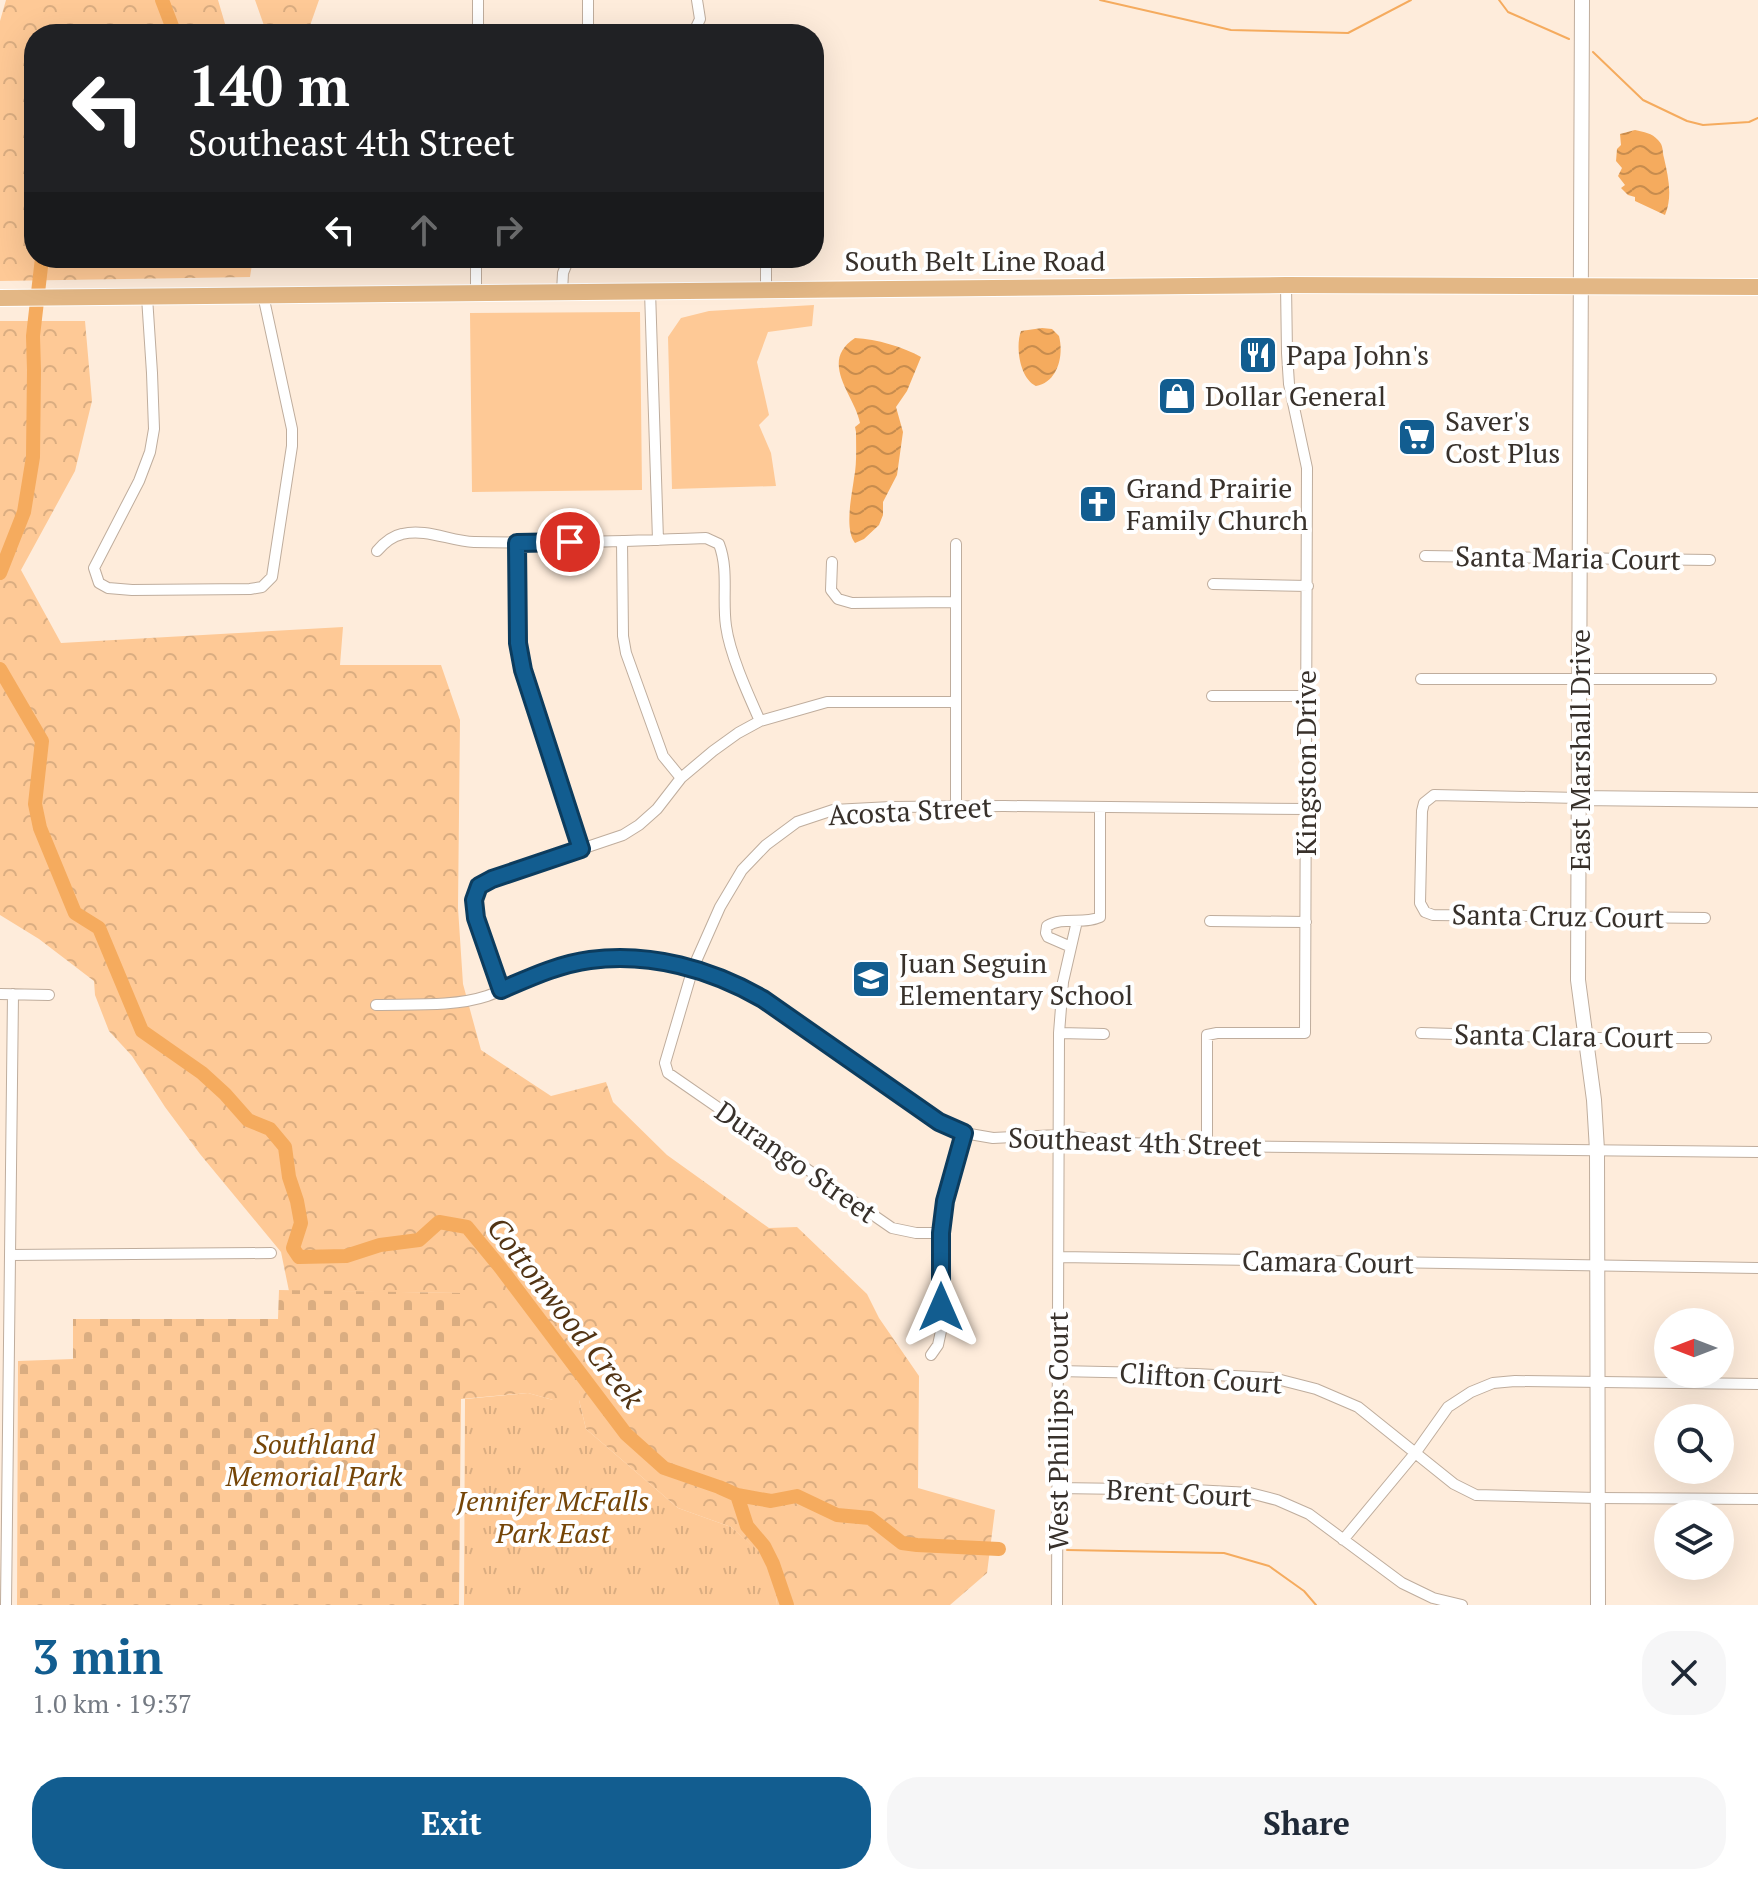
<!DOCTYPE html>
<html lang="en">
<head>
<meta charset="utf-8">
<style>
  body { margin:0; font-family:"PT Serif",serif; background:#f6f6f7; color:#1f2937; height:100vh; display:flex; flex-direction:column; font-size:30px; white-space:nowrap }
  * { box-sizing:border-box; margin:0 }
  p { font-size:26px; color:#747a83 }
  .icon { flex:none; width:44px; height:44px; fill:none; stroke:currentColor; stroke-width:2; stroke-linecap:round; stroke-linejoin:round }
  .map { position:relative; height:1605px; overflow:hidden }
  .drawer { display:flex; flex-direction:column; background:#fff; flex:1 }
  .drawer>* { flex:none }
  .top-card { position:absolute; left:24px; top:24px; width:800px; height:244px; border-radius:32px; box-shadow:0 8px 32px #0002; background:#202124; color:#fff; overflow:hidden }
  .needle { width:52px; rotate:270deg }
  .buttons { position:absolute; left:1654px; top:1308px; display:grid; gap:16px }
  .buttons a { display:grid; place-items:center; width:80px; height:80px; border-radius:50%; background:#fff; box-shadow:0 8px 32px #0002; font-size:40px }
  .pin { position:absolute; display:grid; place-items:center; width:68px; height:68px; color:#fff; margin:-34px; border:4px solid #fff; border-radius:50%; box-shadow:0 2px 8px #0007 }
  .me { position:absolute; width:88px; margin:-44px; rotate:0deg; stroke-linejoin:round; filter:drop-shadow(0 0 6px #0008) }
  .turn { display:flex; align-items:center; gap:28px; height:168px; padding:0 32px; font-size:36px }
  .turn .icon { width:104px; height:104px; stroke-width:2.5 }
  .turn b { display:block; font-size:56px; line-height:68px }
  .lanes { display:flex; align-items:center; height:76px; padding:0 32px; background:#0003; justify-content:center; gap:40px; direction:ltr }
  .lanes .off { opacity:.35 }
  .round { display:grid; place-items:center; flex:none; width:84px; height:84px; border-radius:32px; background:#f6f6f7 }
  .head { display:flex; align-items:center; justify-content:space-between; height:136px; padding:0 32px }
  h1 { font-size:48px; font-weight:700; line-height:60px; color:#125d90 }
  .button { display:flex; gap:16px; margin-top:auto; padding:16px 32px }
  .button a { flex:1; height:92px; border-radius:32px; background:#125d90; color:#fff; font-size:32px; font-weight:700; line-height:92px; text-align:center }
  .button a+a { background:#f6f6f7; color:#1f2937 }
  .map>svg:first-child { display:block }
  .grass { fill:#fec996 }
  .forest { fill:url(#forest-crowns) }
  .cemetery { fill:url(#cemetery-stones) }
  .park { fill:url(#park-tufts) }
  .water { fill:url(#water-waves) }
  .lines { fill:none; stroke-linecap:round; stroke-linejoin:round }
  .stream { stroke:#f5ab5e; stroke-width:2 }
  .river { stroke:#f5ab5e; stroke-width:14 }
  .street-casing { stroke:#bfad9d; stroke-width:12 }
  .secondary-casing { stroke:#bfad9d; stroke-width:16 }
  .primary-casing { stroke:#fff; stroke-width:18 }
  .street { stroke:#fff; stroke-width:10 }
  .secondary { stroke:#fff; stroke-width:14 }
  .primary { stroke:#e3b785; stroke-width:16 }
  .route-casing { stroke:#0c3c5e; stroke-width:20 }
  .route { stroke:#125d90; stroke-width:14 }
  .labels { text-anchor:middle; stroke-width:8; stroke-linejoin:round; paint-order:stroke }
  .street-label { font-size:28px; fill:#38312b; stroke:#fff }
  .poi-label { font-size:28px; fill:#38312b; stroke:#fff; text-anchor:start }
  .park-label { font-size:28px; font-style:italic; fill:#754507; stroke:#fff }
  .water-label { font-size:30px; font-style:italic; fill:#523414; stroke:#fff }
</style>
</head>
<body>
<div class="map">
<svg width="1758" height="1605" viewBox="0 0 1758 1605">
  <defs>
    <pattern id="forest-crowns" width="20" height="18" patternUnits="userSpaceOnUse" patternTransform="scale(2)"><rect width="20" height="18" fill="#fec996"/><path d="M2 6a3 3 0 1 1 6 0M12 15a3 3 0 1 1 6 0" fill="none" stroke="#daad81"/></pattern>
    <pattern id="cemetery-stones" width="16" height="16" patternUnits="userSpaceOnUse" patternTransform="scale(2)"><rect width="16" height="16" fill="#fec996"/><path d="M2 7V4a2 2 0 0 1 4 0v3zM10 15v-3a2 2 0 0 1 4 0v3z" fill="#daad81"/></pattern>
    <pattern id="park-tufts" width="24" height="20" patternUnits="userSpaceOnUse" patternTransform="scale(2)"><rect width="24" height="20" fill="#fec996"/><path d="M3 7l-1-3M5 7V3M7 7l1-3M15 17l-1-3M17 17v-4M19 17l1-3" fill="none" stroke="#daad81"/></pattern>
    <pattern id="water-waves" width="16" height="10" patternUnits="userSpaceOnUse" patternTransform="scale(2)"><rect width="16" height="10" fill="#f5ab5e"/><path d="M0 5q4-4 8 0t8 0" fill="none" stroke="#c78c4e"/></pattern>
  </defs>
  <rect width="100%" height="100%" fill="#feecdb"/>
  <!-- grass -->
  <path class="grass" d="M 814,305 L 812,326 L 768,332 L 757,362 L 769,415 L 759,425 L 771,453 L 776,486 L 672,489 L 668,337 L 681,318 L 709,311 Z
    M 640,312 L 642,490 L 472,492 L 470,313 Z"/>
  <!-- forest -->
  <path class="forest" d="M 6,0 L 218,0 L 228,34 L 34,34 L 34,258 L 253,258 L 250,277 L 0,281 L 0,21 Z
    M 255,0 L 319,0 L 307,34 L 267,34 Z
    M 0,321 L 85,321 L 92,401 L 75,471 L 21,570 L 61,643 L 343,627 L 340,665 L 441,665 L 460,720 L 458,908 L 463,984 L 481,1050 L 551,1096 L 606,1082 L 613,1102 L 667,1155 L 769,1228 L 797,1227 L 867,1294 L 879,1318 L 919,1376 L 918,1488 L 995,1510 L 987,1573 L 950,1605 L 777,1605 L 772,1564 L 731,1527 L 678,1508 L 586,1429 L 579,1400 L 553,1400 L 528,1393 L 461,1399 L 461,1293 L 289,1291 L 281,1252 L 200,1154 L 165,1107 L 132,1056 L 109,1031 L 95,995 L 94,981 L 39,939 L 0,915 Z"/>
  <!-- cemetery -->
  <path class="cemetery" d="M 279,1290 L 462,1293 L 459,1605 L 17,1605 L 18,1361 L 73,1359 L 73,1319 L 278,1319 Z"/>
  <!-- park -->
  <path class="park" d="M 528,1393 L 553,1400 L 579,1400 L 586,1429 L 678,1508 L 731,1527 L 773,1564 L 777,1605 L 464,1605 L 465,1399 Z"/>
  <!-- water -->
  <path class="water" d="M 1635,130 C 1644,132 1652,133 1658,140 C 1664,146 1662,151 1664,158 C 1668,176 1673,196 1665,215 L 1635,201 L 1635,197 L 1628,195 L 1621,188 L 1625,185 L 1618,176 L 1622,168 L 1616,161 L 1617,149 L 1621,145 L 1620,134 Z
    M 1042,328 L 1052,329 L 1059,336 C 1064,355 1058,382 1036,386 C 1020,379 1015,347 1021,331 Z
    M 855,338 C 877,339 903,347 921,357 L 907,391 L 896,407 L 903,432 L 897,475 L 883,502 L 883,515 L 879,525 L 864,539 L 855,543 C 844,529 852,495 854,478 C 857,464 856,447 856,432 L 855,427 L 860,423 C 855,395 818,362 855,338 Z"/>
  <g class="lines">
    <!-- stream -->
    <path class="stream" d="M 1100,0 L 1231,30 L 1348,33 L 1411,0
      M 1499,0 L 1508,12 L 1569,39
      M 1593,52 L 1643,100 L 1687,121 L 1703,125 L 1749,122 L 1758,118
      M 1067,1550 L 1224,1553 L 1269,1566 L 1304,1591 L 1316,1605"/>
    <!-- river -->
    <path class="river" d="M 162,0 L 175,34
      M 0,573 L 24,512 L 33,457 L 34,370 L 33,336 L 42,258
      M 0,669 L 42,741 L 35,804 L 40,828 L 75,913 L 99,928 L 142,1031 L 202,1073 L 225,1094 L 248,1120 L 270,1129 L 285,1147 L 289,1177 L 297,1201 L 301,1223 L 293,1248 L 299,1257 L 346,1256 L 380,1245 L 419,1240 L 439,1222 L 467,1227 L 500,1267 L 626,1434 L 664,1468 L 719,1487 L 737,1495 L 747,1526 L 764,1546 L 773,1564 L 787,1605
      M 737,1495 L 771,1501 L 797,1496 L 837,1515 L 870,1518 L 902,1543 L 917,1545 L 999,1549"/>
    <defs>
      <path id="street" d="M 478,34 L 478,0
        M 588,34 L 588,0
        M 693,34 L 700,19 L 697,0
        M 766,289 L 766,258
        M 650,291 L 658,540
        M 562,292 L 563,273 L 569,258
        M 476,293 L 476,258
        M 147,297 L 152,373 L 154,429 L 150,452 L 139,481 L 94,568 L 99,583 L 108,588 L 132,590 L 250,589 L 262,587 L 272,577 L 292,446 L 292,429 L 263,295
        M 622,541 L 623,636 L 626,653 L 663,756 L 681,778
        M 517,543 L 518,643 L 523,670 L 581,849
        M 377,551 C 383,544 392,536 402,534 C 426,528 450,541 474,542 C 552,544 629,541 706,538 L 719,544 C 729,570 722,598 726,626 C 730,655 748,694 760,721
        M 1425,556 L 1710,560
        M 832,562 L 831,590 L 838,599 L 852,603 L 956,602
        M 1213,584 L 1308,586
        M 1421,679 L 1711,679
        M 1212,696 L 1307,696
        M 1579,798 L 1434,795 L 1424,803 L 1422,811 L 1420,903 L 1425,912 L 1433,915 L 1705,918
        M 956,806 L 956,544
        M 1210,921 L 1306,922
        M 1071,947 L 1048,937 L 1046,933 L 1047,926 C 1063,916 1083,925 1100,917 L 1100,807
        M 501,990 L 476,918 L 474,900 L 479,886 L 492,879 L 623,835 L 639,825 L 657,809 L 681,778 L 713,751 L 738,733 L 760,721 L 827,702 L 956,702
        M 0,994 L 49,995
        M 376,1005 C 411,1004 454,1007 487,996 C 510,988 532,975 556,969 C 628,948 698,962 763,999 L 939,1122 L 964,1133 L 993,1138 L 1059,1135 L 1128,1143 L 1207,1146 L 1758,1152
        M 1059,1033 L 1104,1034
        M 1421,1033 L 1585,1038 L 1706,1038
        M 1207,1146 L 1207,1035 L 1217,1033 L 1305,1033 L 1307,468 L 1289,384 L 1287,353 L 1286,285
        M 941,1233 L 916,1233 L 892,1228 L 668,1073 L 665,1063 L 693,968 L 720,907 L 742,870 L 766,845 L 797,822 L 833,810 L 891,807 L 1004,806 L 1307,809
        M 10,1255 L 271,1253
        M 1059,1257 L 1758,1268
        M 931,1355 L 938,1345 L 941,1331 L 941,1233 L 945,1201 L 964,1133
        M 1058,1371 L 1196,1374 L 1273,1378 L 1316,1389 L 1358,1407 L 1454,1484 L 1476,1495 L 1597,1498 L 1758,1499
        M 1058,1488 L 1194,1490 L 1250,1493 L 1277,1500 L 1309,1514 L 1402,1583 L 1433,1598 L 1462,1605
        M 1343,1540 L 1416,1452 L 1448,1407 L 1471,1392 L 1493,1383 L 1515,1381 L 1758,1384
        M 6,1605 L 13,994
        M 1057,1605 L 1059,1033 L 1063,982 L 1077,921"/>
      <path id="secondary" d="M 1582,0 L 1578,980 L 1594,1100 L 1597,1150 L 1598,1605
        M 1579,798 L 1758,800"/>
      <path id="primary" d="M 0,298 L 1286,285 L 1758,287"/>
    </defs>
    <!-- street casing -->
    <use href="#street" class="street-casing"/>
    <!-- secondary casing -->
    <use href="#secondary" class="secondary-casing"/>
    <!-- primary casing -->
    <use href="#primary" class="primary-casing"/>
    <!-- street -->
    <use href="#street" class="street"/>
    <!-- secondary -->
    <use href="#secondary" class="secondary"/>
    <!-- primary -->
    <use href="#primary" class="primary"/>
  </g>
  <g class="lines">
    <defs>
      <path id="route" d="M 570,542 L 517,543 L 518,643 L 523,670 L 581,849 L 492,879 L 479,886 L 474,900 L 476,918 L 501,990 C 529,978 559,964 590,960 C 650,952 711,969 763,999 L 939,1122 L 964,1133 L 945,1201 L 941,1233 L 941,1307"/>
    </defs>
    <!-- route casing -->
    <use href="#route" class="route-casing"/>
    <!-- route -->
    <use href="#route" class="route"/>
  </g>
  <!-- icons -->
  <defs>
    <symbol id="restaurant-square" viewBox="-11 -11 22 22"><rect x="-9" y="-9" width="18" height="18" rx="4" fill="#125d90" stroke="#fff"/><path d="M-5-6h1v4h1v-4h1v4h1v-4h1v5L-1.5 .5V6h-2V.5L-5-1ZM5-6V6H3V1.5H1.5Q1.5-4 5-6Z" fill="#fff"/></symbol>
    <symbol id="shop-square" viewBox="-11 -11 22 22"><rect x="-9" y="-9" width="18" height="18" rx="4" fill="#125d90" stroke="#fff"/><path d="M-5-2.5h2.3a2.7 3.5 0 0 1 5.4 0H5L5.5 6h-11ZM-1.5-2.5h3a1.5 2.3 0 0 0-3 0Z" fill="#fff"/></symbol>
    <symbol id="supermarket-square" viewBox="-11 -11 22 22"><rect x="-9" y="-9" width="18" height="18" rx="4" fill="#125d90" stroke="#fff"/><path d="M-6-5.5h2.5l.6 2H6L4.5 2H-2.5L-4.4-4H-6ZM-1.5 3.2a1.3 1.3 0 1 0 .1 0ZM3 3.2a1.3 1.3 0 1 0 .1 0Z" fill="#fff"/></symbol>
    <symbol id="church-square" viewBox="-11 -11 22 22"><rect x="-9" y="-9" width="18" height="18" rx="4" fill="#125d90" stroke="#fff"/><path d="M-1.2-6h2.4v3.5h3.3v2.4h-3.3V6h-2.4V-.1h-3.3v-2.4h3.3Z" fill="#fff"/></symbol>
    <symbol id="school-square" viewBox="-11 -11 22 22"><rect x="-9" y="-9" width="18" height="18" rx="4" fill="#125d90" stroke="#fff"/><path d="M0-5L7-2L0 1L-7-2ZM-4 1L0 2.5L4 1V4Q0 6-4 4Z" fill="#fff"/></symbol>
  </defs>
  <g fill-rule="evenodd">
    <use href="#restaurant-square" x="1236" y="333" width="44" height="44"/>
    <use href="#shop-square" x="1155" y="374" width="44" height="44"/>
    <use href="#supermarket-square" x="1395" y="415" width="44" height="44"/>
    <use href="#church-square" x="1076" y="482" width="44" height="44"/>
    <use href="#school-square" x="849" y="957" width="44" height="44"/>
  </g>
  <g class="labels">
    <!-- street labels -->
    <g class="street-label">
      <text x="975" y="271">South Belt Line Road</text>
      <text transform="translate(1568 558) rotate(1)" y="10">Santa Maria Court</text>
      <text transform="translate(1580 750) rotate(-90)" y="10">East Marshall Drive</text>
      <text transform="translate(1306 763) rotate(-90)" y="10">Kingston Drive</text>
      <text transform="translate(910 811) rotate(-3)" y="10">Acosta Street</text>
      <text transform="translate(1558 916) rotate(1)" y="10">Santa Cruz Court</text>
      <text transform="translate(1564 1036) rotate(1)" y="10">Santa Clara Court</text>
      <text transform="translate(1135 1142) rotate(2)" y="10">Southeast 4th Street</text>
      <text transform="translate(796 1162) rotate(35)" y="10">Durango Street</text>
      <text transform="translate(1328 1262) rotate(1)" y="10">Camara Court</text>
      <text transform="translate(1201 1378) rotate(4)" y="10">Clifton Court</text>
      <text transform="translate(1058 1431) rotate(-90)" y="10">West Phillips Court</text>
      <text transform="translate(1179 1493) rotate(3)" y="10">Brent Court</text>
    </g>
    <!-- poi labels -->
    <g class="poi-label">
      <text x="1286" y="365">Papa John's</text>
      <text x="1205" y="406">Dollar General</text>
      <text x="1445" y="431">Saver's<tspan x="1445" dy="32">Cost Plus</tspan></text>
      <text x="1126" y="498">Grand Prairie<tspan x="1126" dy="32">Family Church</tspan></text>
      <text x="899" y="973">Juan Seguin<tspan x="899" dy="32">Elementary School</tspan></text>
    </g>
    <!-- park labels -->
    <g class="park-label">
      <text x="314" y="1454">Southland<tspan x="314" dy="32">Memorial Park</tspan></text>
      <text x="553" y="1511">Jennifer McFalls<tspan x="553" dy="32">Park East</tspan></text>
    </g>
    <!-- water labels -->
    <g class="water-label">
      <text transform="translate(565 1313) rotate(52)" y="10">Cottonwood Creek</text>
    </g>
  </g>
</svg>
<div class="buttons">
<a><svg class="needle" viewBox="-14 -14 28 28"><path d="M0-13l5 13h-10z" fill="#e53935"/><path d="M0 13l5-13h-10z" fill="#747a83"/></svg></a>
<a><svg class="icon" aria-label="search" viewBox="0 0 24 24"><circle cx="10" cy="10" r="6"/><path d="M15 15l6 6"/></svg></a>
<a><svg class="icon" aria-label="layers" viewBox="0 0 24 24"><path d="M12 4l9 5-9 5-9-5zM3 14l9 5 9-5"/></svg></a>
</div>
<div class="pin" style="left:570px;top:542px;background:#d93025"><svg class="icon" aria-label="arrive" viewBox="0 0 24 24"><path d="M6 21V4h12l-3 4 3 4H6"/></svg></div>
<svg class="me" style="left:941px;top:1307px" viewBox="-20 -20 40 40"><path d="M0-17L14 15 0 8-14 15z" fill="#125d90" stroke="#fff" stroke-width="4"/></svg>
<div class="top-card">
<div class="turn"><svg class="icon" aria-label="left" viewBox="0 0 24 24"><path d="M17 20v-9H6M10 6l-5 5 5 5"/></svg><div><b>140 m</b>Southeast 4th Street</div></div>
<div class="lanes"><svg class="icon" aria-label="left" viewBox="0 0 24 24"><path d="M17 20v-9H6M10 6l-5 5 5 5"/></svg><svg class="icon off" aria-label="ahead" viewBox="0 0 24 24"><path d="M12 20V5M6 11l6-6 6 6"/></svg><svg class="icon off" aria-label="right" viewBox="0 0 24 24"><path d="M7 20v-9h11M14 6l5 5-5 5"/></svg></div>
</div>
</div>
<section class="drawer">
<div class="head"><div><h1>3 min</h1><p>1.0 km · 19:37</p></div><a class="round"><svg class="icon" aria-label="close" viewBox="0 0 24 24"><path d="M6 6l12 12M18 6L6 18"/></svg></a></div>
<div class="button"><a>Exit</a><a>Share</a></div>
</section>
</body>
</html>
